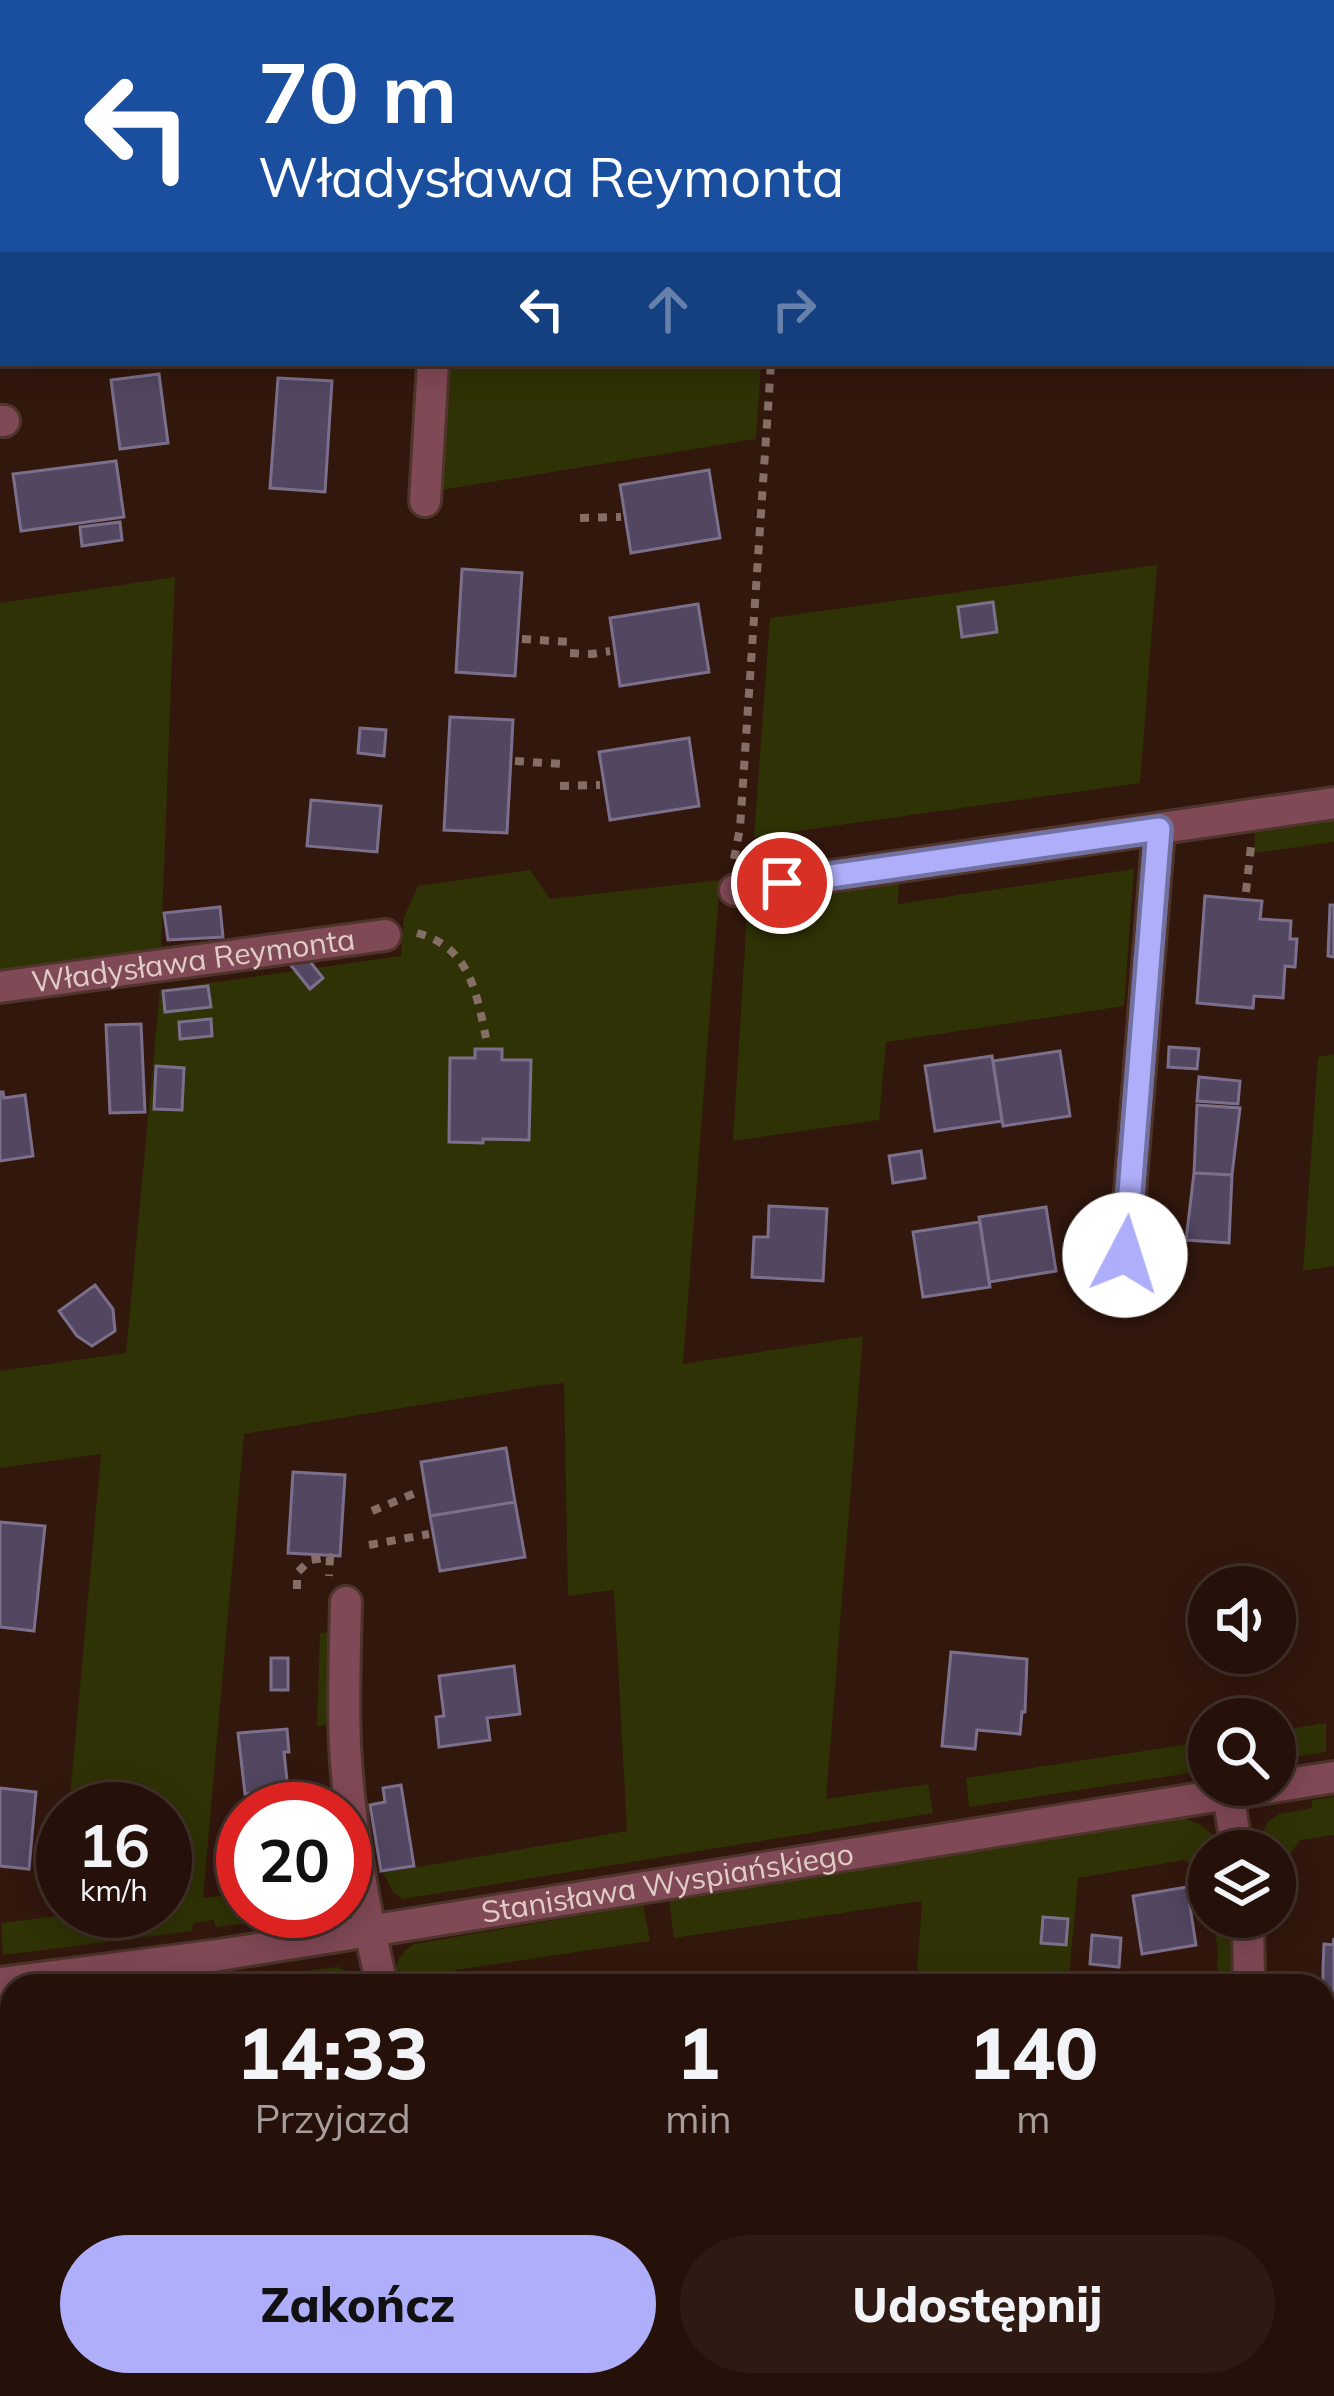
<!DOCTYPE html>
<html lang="pl">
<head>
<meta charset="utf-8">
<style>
  body { margin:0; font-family:Mulish,sans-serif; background:#2e1a13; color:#f1f3f6; height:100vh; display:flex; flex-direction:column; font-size:45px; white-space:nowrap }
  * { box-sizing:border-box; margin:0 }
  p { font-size:39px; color:#a49d9c }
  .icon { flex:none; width:66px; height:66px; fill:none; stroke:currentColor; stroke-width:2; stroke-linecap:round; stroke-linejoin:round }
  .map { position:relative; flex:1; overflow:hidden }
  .drawer { position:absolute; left:0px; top:1974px; width:1335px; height:423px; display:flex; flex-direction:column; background:#26110a; border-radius:36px 36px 0 0; box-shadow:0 6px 30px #0003,0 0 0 3px #42312b }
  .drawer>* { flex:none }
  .hud { position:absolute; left:0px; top:0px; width:1335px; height:366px; box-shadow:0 6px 30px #0003,0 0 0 3px #42312b; background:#1a4fa0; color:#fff; overflow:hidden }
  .tools { position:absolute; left:1188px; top:1566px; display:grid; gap:24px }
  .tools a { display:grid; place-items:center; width:108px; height:108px; border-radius:50%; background:#26110a; box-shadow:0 6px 30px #0003,0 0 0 3px #42312b; font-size:60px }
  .speed { position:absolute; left:36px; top:1782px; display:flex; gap:24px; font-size:60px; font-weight:700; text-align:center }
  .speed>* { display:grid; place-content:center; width:156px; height:156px; border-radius:50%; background:#26110a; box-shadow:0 6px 30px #0003,0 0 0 3px #42312b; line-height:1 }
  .speed small { font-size:30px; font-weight:400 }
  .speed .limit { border:18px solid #d22; background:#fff; color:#111 }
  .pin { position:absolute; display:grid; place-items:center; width:102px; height:102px; color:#fff; margin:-51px; border:6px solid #fff; border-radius:50%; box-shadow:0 3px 12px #0007 }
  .me { position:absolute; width:132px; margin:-66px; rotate:5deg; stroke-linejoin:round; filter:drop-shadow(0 0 9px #0008) }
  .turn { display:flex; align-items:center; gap:42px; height:252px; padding:0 60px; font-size:54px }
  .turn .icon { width:156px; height:156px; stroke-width:2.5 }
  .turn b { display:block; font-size:84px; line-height:102px }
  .lanes { display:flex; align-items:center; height:114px; padding:0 60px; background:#0003; justify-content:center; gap:60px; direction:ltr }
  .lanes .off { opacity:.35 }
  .eta { display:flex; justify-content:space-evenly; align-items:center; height:204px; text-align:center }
  .eta b { font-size:72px; font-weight:800; line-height:84px }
  .button { display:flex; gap:24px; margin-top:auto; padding:24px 60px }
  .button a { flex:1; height:138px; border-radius:72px; background:#aeaefa; color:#111; font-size:48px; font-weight:800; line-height:138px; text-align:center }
  .button a+a { background:#2e1a13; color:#f1f3f6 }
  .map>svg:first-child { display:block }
  .green { fill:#2f3205 }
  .building { fill:#524661; stroke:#7c6f8c; stroke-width:3 }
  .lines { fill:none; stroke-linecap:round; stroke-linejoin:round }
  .minor-casing { stroke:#4e342a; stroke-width:36 }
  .path { stroke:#856e65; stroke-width:8; stroke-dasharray:9 9; stroke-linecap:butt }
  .minor { stroke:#804956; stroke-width:30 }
  .route-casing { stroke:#7171a2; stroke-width:30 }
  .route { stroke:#aeaefa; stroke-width:21 }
  .labels { text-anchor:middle; stroke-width:12; stroke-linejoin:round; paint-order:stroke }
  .street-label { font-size:30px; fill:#e0cdc5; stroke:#32170d }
</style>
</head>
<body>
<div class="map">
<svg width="1334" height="2396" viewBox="0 0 1334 2396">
  <rect width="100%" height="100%" fill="#32170d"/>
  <!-- green -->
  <path class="green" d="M 448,363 L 761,363 L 756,439 L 441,490 Z
    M 1157,565 L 1140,783 L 754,837 L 770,618 Z
    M 175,577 L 161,948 L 0,972 L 0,603 Z
    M 1334,813 L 1334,842 L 1254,853 L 1255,827 Z
    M 1134,869 L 1124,1006 L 886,1042 L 879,1120 L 733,1141 L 748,898 L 899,878 L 898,904 Z
    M 530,870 L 550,899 L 720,880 L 683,1364 L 863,1336 L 826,1799 L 928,1784 L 933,1813 L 403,1899 L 393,1892 L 383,1873 L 627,1831 L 614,1590 L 568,1596 L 564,1383 L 536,1386 L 244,1434 L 203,1898 L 243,1893 L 243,1911 L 320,1911 L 314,1915 L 216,1927 L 214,1920 L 193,1923 L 192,1931 L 3,1955 L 1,1923 L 58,1916 L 63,1865 L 63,1911 L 165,1911 L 165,1809 L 69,1809 L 101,1454 L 0,1468 L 0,1371 L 126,1353 L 160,990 L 401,956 L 404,917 L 418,886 Z
    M 1334,1054 L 1334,1266 L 1303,1271 L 1318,1057 Z
    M 334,1631 L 332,1724 L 317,1726 L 320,1633 Z
    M 1326,1723 L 1326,1752 L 1275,1760 L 1275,1731 Z
    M 1209,1741 L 1209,1770 L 969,1807 L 966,1778 Z
    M 1334,1797 L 1334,1835 L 1300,1840 L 1284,1863 L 1290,1908 L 1275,1909 L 1275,1851 L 1265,1851 L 1264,1830 L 1268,1822 L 1279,1814 L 1312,1808 L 1312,1800 Z
    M 1182,1818 C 1200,1823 1216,1831 1220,1851 L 1209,1851 L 1209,1895 L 1206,1876 L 1185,1860 L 1078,1878 L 1068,1986 L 916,1986 L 922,1901 L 674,1938 L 669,1901 Z
    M 643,1905 L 650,1941 L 456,1970 L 441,1986 L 396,1986 C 395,1965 396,1956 414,1944 Z
    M 1213,1917 L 1229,1917 L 1233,1986 L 1216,1986 L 1218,1952 Z
    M 337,1967 L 346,1971 L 354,1986 L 290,1986 L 288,1973 Z"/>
  <!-- building -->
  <path class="building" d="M 870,0 L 946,0 L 946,3 L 869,3 Z
    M 159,374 L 168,443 L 120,449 L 111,380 Z
    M 278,378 L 332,381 L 325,492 L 270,488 Z
    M 116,461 L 124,517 L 21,531 L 13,474 Z
    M 709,470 L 720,538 L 631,553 L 620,485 Z
    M 120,522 L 122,540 L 82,546 L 80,527 Z
    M 462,569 L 522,573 L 515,676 L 456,672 Z
    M 993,602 L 997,632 L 962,637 L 958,607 Z
    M 698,604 L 709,672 L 620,686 L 610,618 Z
    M 450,717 L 513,720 L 507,833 L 444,830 Z
    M 360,728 L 386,730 L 384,756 L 358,753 Z
    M 689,738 L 699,806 L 610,820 L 599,752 Z
    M 311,800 L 381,806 L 377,852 L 307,846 Z
    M 1205,896 L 1262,901 L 1260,919 L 1291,921 L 1290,939 L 1297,939 L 1295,967 L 1285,966 L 1283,998 L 1254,996 L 1253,1008 L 1197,1003 Z
    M 1330,905 L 1334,905 L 1334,957 L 1328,956 Z
    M 220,907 L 223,937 L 168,940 L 164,913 Z
    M 304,954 L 323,978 L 310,989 L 290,964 Z
    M 208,986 L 211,1007 L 165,1012 L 163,991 Z
    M 211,1019 L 212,1036 L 180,1039 L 179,1022 Z
    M 141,1024 L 145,1112 L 110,1113 L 106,1025 Z
    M 1169,1047 L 1199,1049 L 1197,1069 L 1168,1067 Z
    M 475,1049 L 502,1049 L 502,1060 L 531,1060 L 529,1140 L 483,1139 L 483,1143 L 449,1142 L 450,1058 L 475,1058 Z
    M 1060,1051 L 1070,1116 L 1003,1126 L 993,1061 Z
    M 992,1056 L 1002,1121 L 935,1131 L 925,1066 Z
    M 156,1066 L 184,1068 L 182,1110 L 154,1109 Z
    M 1199,1077 L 1240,1081 L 1238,1104 L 1197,1101 Z
    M 0,1092 L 3,1092 L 4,1098 L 25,1095 L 33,1156 L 0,1161 Z
    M 1197,1105 L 1240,1108 L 1232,1175 L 1194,1173 Z
    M 921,1151 L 925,1178 L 893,1183 L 889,1156 Z
    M 1194,1173 L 1232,1175 L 1229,1243 L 1186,1240 Z
    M 769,1206 L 827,1209 L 823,1281 L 752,1277 L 754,1237 L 768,1237 Z
    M 1046,1207 L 1056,1271 L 989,1282 L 979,1217 Z
    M 980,1222 L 990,1287 L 923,1297 L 913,1232 Z
    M 95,1285 L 113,1309 L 115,1331 L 92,1346 L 77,1336 L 59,1311 Z
    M 506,1448 L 515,1502 L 430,1516 L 421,1462 Z
    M 293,1472 L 345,1475 L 340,1556 L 288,1553 Z
    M 515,1502 L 525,1557 L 440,1571 L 430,1516 Z
    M 0,1522 L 45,1526 L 34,1631 L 0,1627 Z
    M 951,1652 L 1027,1659 L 1025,1712 L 1022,1712 L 1020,1734 L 977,1730 L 975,1749 L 942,1746 Z
    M 271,1658 L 288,1658 L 288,1690 L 271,1690 Z
    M 514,1666 L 520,1714 L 487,1718 L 490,1740 L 439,1747 L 436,1717 L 444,1716 L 439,1676 Z
    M 287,1729 L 289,1752 L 284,1752 L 288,1790 L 245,1794 L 238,1733 Z
    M 401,1785 L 414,1866 L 381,1871 L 370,1805 L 385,1802 L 383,1788 Z
    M 0,1788 L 36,1792 L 29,1869 L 0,1866 Z
    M 1187,1887 L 1196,1945 L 1142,1954 L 1133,1896 Z
    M 1043,1917 L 1068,1919 L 1066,1945 L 1041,1943 Z
    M 1092,1935 L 1121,1938 L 1119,1967 L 1090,1964 Z
    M 1334,1938 L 1334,2021 L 1323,2020 L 1323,1968 L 1324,1944 L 1333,1945 Z
    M 0,2113 L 12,2127 L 12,2198 L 8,2202 L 0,2193 Z
    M 1323,2343 L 1334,2344 L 1334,2396 L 1296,2396 L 1297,2388 L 1280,2387 L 1323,2385 Z
    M 183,2385 L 290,2385 L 289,2396 L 249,2395 L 249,2388 L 236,2387 L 236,2396 L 183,2396 Z
    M 371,2385 L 427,2385 L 429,2395 L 373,2396 Z
    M 738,2385 L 769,2385 L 768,2396 L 737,2396 Z
    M 991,2385 L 1019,2385 L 1018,2396 L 990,2396 Z
    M 1047,2385 L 1122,2385 L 1121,2396 L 1046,2396 Z"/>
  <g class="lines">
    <defs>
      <g id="minor">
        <path d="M 456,3 L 457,0"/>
        <path d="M 0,421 L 4,421"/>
        <path d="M 425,501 L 433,363"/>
        <path d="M 735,890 L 1334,803"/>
        <path id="s1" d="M 0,987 L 385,935"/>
        <path d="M 1125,1255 L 1159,829"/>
        <path d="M 346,1602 C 345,1649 343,1697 345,1744 C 349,1826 364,1906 382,1986"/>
        <path d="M 1228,1793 L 1237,1851"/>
        <path d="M 1248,1917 L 1249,1986"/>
        <path id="s2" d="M 0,1983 L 219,1955 L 1334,1777"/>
        <path d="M 0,2310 L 12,2325"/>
        <path d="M 62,2385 L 71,2396"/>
        <path d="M 513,2385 L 517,2396"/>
        <path d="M 1214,2396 L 1215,2385"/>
      </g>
    </defs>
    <!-- minor casing -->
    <use href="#minor" class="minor-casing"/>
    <!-- path -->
    <path class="path" d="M 809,3 L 809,0
      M 580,518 L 621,517
      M 522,639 L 571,642
      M 570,653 L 592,654 L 610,651
      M 515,761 L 562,764
      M 560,786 L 600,785
      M 734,859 L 740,828 L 771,363
      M 1246,892 L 1251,846
      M 417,933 C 469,947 476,990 486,1038
      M 372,1511 L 420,1491
      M 369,1545 L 429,1534
      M 297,1589 L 297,1573 L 310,1560 L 330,1557 L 329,1576"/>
    <!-- minor -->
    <use href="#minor" class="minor"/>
  </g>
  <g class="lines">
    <defs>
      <path id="route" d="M 782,883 L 1159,829 L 1125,1255"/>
    </defs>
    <!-- route casing -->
    <use href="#route" class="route-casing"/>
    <!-- route -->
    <use href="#route" class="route"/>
  </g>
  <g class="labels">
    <!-- street labels -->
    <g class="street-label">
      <text dy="10" stroke="none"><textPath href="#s1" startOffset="195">Władysława Reymonta</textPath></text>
      <text dy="10" stroke="none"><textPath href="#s2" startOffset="675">Stanisława Wyspiańskiego</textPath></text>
    </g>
  </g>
</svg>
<div class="tools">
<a><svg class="icon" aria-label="sound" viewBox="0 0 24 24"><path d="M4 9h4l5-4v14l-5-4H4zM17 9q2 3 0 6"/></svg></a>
<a><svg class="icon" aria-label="search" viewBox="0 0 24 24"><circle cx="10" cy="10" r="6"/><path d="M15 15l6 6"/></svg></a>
<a><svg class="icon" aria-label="layers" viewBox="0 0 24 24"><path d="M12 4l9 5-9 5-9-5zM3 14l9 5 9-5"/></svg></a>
</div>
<div class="speed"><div>16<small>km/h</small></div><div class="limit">20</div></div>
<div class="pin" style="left:782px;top:883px;background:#d93025"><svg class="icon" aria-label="arrive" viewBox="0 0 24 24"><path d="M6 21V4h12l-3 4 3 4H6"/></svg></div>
<svg class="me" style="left:1125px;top:1255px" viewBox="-20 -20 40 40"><circle r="19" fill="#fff"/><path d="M0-13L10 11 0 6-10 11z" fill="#aeaefa"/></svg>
<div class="hud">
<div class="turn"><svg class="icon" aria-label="left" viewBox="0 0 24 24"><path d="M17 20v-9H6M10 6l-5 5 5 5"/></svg><div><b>70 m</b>Władysława Reymonta</div></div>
<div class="lanes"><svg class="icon" aria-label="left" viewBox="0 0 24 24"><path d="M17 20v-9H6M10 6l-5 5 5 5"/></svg><svg class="icon off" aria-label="ahead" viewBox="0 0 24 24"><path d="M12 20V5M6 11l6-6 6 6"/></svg><svg class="icon off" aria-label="right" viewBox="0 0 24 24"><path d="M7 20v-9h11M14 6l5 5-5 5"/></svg></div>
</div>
<section class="drawer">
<div class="eta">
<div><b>14:33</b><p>Przyjazd</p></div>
<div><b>1</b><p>min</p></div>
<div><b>140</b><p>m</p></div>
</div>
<div class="button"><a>Zakończ</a><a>Udostępnij</a></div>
</section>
</div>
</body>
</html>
